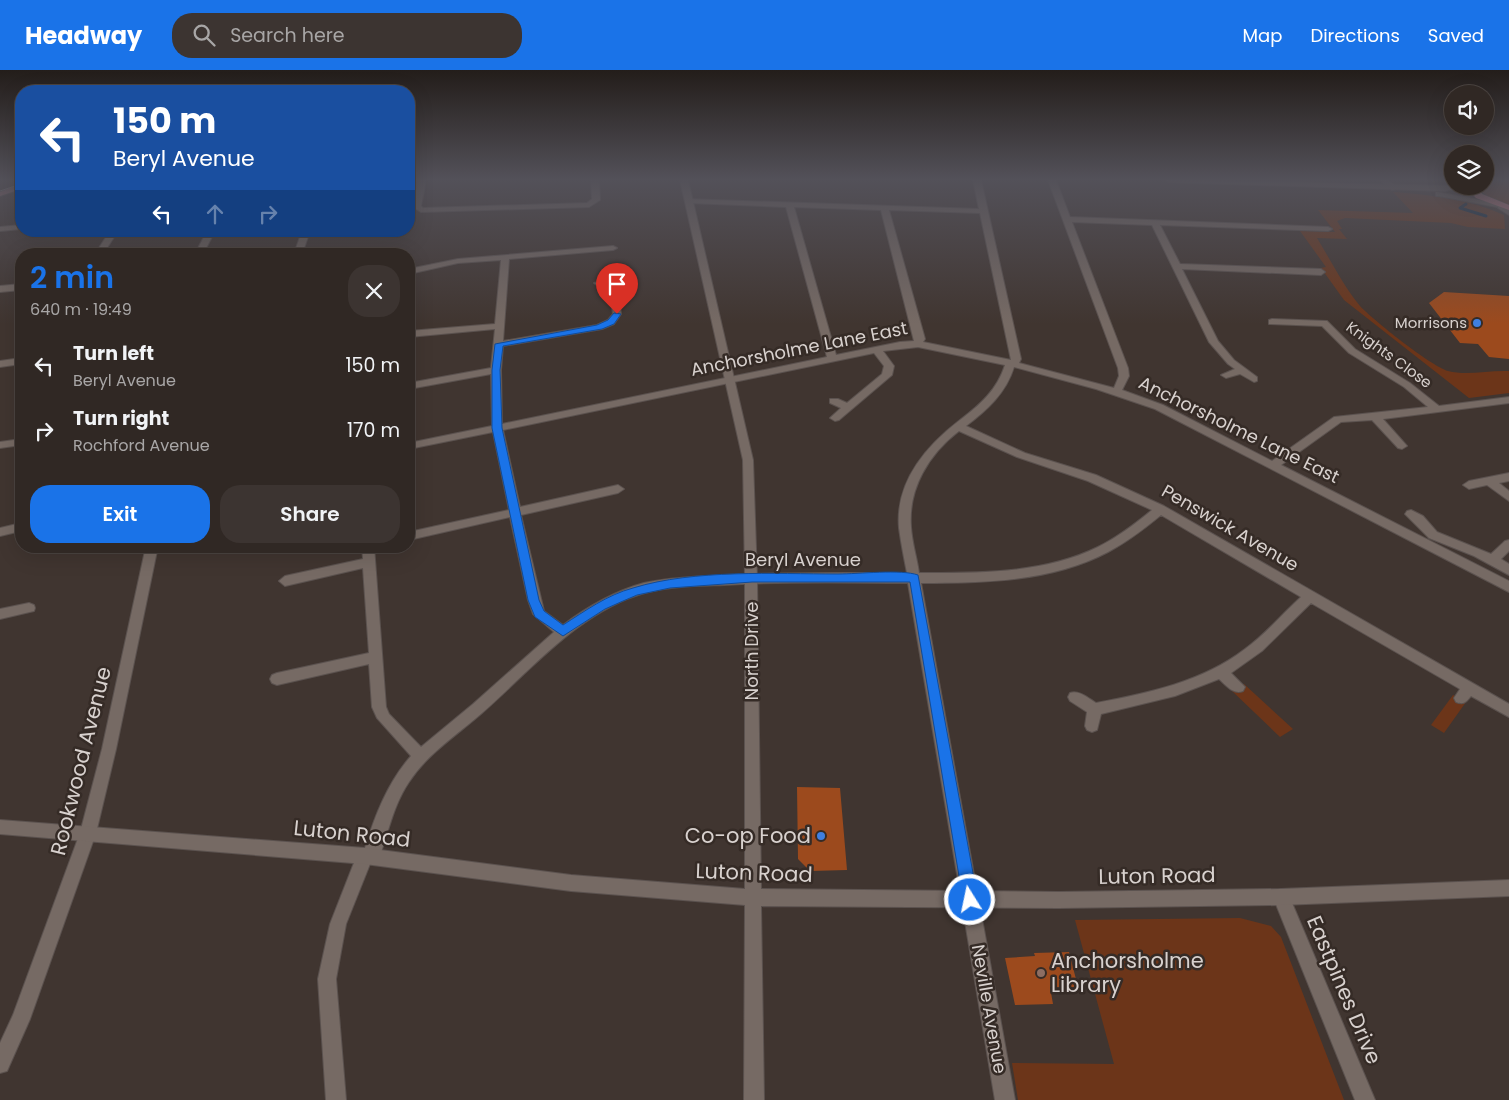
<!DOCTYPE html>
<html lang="en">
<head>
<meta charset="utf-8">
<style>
  body { margin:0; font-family:Poppins,sans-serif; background:#3c3431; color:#f1f3f6; height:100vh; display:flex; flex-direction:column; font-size:19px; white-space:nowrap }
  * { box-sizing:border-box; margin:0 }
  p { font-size:16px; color:#a8a6a6 }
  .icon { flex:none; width:28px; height:28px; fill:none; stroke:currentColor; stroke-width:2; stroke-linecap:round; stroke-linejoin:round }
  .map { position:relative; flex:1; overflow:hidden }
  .sheet { position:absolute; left:15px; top:178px; width:400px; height:305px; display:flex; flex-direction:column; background:#302824; border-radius:20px; box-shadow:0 5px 20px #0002,0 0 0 1px #4b4441 }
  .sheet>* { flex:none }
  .hud { position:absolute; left:15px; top:15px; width:400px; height:152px; border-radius:20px; box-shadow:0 5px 20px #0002,0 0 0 1px #4b4441; background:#1a4fa0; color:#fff; overflow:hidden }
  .controls { position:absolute; left:1444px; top:15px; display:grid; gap:10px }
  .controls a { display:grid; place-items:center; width:50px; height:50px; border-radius:50%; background:#302824; box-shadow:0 5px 20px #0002,0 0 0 1px #4b4441; font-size:25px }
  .pin { position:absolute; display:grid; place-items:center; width:42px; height:42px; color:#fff; margin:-51px -21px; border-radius:50% 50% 50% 0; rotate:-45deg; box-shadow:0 0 5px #0007 }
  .pin .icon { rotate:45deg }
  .me { position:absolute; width:55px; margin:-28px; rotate:350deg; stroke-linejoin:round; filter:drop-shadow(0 0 4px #0008) }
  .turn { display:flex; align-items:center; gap:18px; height:105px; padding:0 15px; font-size:22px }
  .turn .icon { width:65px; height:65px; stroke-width:2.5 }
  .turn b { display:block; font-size:35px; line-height:42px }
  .lanes { display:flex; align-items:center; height:48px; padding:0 15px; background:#0003; justify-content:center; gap:25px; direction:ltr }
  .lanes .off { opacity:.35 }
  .round { display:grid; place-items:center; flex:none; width:52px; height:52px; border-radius:20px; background:#3c3431 }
  .head { display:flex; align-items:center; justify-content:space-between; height:85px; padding:0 15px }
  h1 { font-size:30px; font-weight:600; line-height:38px; color:#1a73e8 }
  .button { display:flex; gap:10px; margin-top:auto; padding:10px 15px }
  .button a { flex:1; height:58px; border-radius:20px; background:#1a73e8; color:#fff; font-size:20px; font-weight:600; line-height:58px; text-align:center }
  .button a+a { background:#3c3431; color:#f1f3f6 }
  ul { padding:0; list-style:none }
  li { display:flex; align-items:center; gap:15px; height:65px; padding:0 15px }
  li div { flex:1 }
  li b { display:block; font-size:19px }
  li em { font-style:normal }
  header { display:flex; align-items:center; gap:30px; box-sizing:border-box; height:70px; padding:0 25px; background:#1a73e8; color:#fff }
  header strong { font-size:24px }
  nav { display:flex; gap:28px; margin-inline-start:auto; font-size:18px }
  .search { width:350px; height:45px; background:#3c3431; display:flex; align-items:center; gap:12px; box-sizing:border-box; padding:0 18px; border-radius:20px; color:#a8a6a6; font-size:19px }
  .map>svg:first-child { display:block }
  .green { fill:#6c3519 }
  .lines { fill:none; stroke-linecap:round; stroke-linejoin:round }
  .stream { stroke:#002647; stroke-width:3 }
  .building { fill:#9c4a1d }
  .minor-casing { stroke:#5b524f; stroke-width:2 }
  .tertiary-casing { stroke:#5b524f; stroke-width:2 }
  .secondary-casing { stroke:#5b524f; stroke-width:2 }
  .primary-casing { stroke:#5b524f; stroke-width:2 }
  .trunk-casing { stroke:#5b524f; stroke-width:1 }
  .minor { fill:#766a64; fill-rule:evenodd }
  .tertiary { fill:#766a64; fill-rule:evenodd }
  .secondary { fill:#766a64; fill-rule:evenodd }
  .primary { fill:#c37d85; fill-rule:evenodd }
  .trunk { fill:#dd8490; fill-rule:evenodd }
  .tram { stroke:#bab2af; stroke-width:1 }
  .route { fill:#1a73e8; stroke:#114b97 }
  .shop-dot { fill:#3f7fe0; stroke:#352b26; stroke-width:2 }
  .education-dot { fill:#8d6e63; stroke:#352b26; stroke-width:2 }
  .labels { text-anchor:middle; stroke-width:5; stroke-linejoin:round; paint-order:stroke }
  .far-poi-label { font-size:15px; fill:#d8d1ce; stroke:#352b26; text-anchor:end }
  .far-street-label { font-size:15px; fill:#d8d1ce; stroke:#352b26 }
  .street-label { font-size:18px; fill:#d8d1ce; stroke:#352b26 }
  .near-street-label { font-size:21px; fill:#d8d1ce; stroke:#352b26 }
  .near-poi-label { font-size:21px; fill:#d8d1ce; stroke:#352b26; text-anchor:end }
</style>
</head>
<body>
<header>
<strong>Headway</strong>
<div class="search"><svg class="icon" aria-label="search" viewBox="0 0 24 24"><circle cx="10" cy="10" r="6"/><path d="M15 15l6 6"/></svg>Search here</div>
<nav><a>Map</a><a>Directions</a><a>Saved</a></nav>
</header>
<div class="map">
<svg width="1509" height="1030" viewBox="0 0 1509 1030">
  <rect width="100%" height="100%" fill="#403530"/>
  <!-- green -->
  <path class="green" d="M 1509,110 L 1509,135 L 1487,126 L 1477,117 L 1485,116 L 1485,111 Z
    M 1393,122 C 1431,125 1469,129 1504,145 L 1505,159 L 1468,157 L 1451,153 L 1345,148 L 1337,151 L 1342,159 L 1339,159 L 1347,169 L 1317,168 C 1330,189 1344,217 1360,236 C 1373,250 1431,296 1448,301 C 1467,306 1489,300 1509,301 L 1509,323 L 1469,328 L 1344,230 L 1321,198 L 1326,197 L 1300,161 L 1335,162 L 1318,140 L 1413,143 Z
    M 1244,614 L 1293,659 L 1280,667 L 1231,620 Z
    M 1453,625 L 1466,632 L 1444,663 L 1431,655 Z
    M 1240,848 L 1271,856 L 1281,867 L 1344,1030 L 1018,1030 L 1012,993 L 1114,994 L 1075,850 Z"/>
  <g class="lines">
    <!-- stream -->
    <path class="stream" d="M 1466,134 L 1460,138 L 1486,146"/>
  </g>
  <!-- building -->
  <path class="building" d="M 1444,222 L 1509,226 L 1509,289 L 1489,287 L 1478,274 L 1460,273 L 1429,233 Z
    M 797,717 L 840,718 L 847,800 L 810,801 L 798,789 Z
    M 1069,882 L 1078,917 L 1050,917 L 1053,934 L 1015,935 L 1005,888 L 1035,886 L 1034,883 Z"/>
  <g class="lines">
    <defs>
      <path id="minor" d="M 418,110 L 426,110 L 421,136 L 423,138 L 587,133 L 592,129 L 591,110 L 599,110 L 600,130 L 589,137 L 421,142 L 413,137 Z
        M 973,110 L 981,110 L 1021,289 L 1019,293 L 1114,318 L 1119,306 L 1118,298 L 1048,110 L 1056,110 L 1070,147 L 1328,157 L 1332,159 L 1328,161 L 1160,155 L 1180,194 L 1321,199 L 1325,202 L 1321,205 L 1182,199 L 1218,271 L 1234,290 L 1257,307 L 1257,311 L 1254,312 L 1240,304 L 1226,308 L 1221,305 L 1235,299 L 1228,294 L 1209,272 L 1152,155 L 1072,152 L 1128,298 L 1129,306 L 1122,320 L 1163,335 L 1272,391 L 1334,347 L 1428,337 L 1404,317 L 1349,283 L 1322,256 L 1269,254 L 1269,250 L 1272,249 L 1327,251 L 1355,279 L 1410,313 L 1439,336 L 1509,327 L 1509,333 L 1383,349 L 1407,376 L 1402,379 L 1398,378 L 1372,350 L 1341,352 L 1281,395 L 1509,511 L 1509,522 L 1155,339 L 1096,319 L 1014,297 C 1006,323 987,340 966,356 L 1025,383 L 1096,405 L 1164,436 L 1509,634 L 1509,647 L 1471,626 C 1466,632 1464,635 1456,632 L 1454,628 L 1460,619 L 1311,533 L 1262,581 L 1231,603 L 1245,617 L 1243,621 C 1233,625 1226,615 1219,609 L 1175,626 L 1101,644 L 1097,660 L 1092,662 L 1087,660 L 1085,656 L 1087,642 L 1070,631 L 1068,627 L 1070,623 C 1079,620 1088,628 1096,633 C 1148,623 1202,612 1245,579 C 1266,564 1282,544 1301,527 L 1161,445 C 1144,459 1127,472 1108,482 C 1051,512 983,513 921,513 L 1015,1030 L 995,1030 L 908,513 C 847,513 785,511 724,515 C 697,516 670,516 645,523 C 581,540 530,601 482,643 C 457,665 427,684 409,712 C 392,737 388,766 377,793 L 370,794 L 346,854 L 336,909 L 346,1030 L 326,1030 L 318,909 L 330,854 L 359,780 L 365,778 C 375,745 388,712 411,686 L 377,648 L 372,637 L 369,594 L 277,615 L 272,613 L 270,609 L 272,605 L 277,603 L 369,583 L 363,498 L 285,516 L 279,511 L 285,506 L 363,489 L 362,476 L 374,476 L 386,637 L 389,644 L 421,677 L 473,634 L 554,562 L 533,544 L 528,530 L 510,447 L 409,470 L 409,462 L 509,440 L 493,362 L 409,379 L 409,373 L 492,356 L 491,304 L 409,319 L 409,313 L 491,298 L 495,259 L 409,267 L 409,261 L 495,254 L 501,190 L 458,193 L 409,204 L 409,199 L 458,189 L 613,176 L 617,178 L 613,180 L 509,189 L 503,271 L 597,255 L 608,250 L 613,244 L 609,214 L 598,216 L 594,213 L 608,209 L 608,203 L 612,200 L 616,203 L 621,244 L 614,254 L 602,259 L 503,276 L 501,300 L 502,354 L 827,287 L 786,137 L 689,133 L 685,131 L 686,129 L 979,139 ZM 794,137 L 881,140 L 914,271 L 900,272 L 836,285 ZM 889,140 L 980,143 L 1011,290 L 923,272 L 925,269 ZM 918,277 L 1005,295 C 997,320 980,335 960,350 C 926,376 895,412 899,458 C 901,473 904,488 907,503 C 846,503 785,502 724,505 C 697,507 670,507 644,513 C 615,521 587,537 563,555 L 544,541 L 521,445 L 618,423 L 624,419 L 618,415 L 520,437 L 503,360 L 874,283 L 884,296 L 882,304 L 847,333 L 838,329 L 830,329 L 830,333 L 841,338 L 830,348 L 835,351 L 839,350 L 892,305 L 894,296 L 883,281 ZM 959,361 L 1017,387 L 1088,411 L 1152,440 C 1135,454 1118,467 1098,477 C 1043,504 979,503 919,503 C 917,488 912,473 911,457 C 908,418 929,384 959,361 Z
        M 1379,110 L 1387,110 L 1399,118 L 1392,120 Z
        M 1498,134 L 1504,134 L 1509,139 L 1509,145 L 1498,138 Z
        M 21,155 L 21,159 L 0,161 L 0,157 Z
        M 110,161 L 118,161 L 103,184 L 95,184 Z
        M 207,161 L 215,161 L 203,184 L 195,184 Z
        M 302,161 L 310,161 L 302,184 L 294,184 Z
        M 21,214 L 21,220 L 0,222 L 0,216 Z
        M 21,288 L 21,294 L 0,297 L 0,291 Z
        M 21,369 L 21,375 L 0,378 L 0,372 Z
        M 1509,403 L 1509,411 L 1499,413 L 1509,421 L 1509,431 L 1487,415 L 1469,419 L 1463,415 L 1469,411 Z
        M 1411,440 L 1423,446 L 1437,462 L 1491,484 L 1505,471 L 1509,470 L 1509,481 L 1501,489 L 1509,494 L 1509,505 L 1474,486 L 1429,468 L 1405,444 L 1407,441 Z
        M 21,453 L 21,461 L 0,466 L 0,458 Z
        M 146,476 L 158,476 L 116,679 L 96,763 L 30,949 L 7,1001 L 0,1003 L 0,973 L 13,945 L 80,763 L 102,679 Z
        M 29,533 L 34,535 L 35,538 L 34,541 L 0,549 L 0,539 Z
        M 1281,819 L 1287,821 L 1375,1030 L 1355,1030 L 1273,827 L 1275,821 Z"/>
      <path id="tertiary" d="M 680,110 L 688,110 L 753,390 L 757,508 L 761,819 L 1059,822 L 1281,819 L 1509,810 L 1509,826 L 1281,835 L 1059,838 L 761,836 L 764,1030 L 744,1030 L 745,835 L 571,821 L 365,794 L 0,764 L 0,750 L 365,778 L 571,805 L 745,819 L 745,508 L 743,390 Z"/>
      <path id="secondary" d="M 1165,110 L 1464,116 L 1445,121 L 1168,112 Z
        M 1436,122 L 1497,133 L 1501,135 L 1497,137 L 1439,126 L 1436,126 Z"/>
      <path id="primary" d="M 18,115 L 21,115 L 21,119 L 0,126 L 0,122 Z"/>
      <path id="trunk" d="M 1465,116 L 1474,116 L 1482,124 L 1509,135 L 1509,140 L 1476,128 Z"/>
    </defs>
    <!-- minor casing -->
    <use href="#minor" class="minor-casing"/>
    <!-- tertiary casing -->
    <use href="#tertiary" class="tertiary-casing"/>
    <!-- secondary casing -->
    <use href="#secondary" class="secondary-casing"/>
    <!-- primary casing -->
    <use href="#primary" class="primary-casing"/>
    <!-- trunk casing -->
    <use href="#trunk" class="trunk-casing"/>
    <!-- minor -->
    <use href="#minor" class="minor"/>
    <!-- tertiary -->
    <use href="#tertiary" class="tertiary"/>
    <!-- secondary -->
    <use href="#secondary" class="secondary"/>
    <!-- primary -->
    <use href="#primary" class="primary"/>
    <!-- trunk -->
    <use href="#trunk" class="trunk"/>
    <!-- tram -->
    <path class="tram" d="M 0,121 L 21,114"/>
  </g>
  <!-- sky -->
  <linearGradient id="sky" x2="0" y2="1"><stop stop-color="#231d1a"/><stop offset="0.43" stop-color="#535159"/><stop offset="1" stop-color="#535159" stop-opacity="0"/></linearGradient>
  <rect width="1509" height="254" fill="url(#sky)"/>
  <!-- route -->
  <path class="route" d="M 614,243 L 621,244 L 614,254 L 602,259 L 503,276 L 500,300 L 502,358 L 539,530 L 544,541 L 563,555 C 585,541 607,525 633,518 C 695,499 774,504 838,504 C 859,504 901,499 918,505 L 978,830 L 976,836 L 970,838 L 965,836 L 963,830 L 910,512 L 752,512 L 670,518 L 637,525 L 623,531 L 605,539 L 563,566 L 535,547 L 528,530 L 492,358 L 492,300 L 495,274 L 597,255 L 608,250 Z"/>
  <!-- markers -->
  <g class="shop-dot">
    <circle cx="1477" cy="253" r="5"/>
    <circle cx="821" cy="766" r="5"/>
  </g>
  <circle class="education-dot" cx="1041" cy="903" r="5"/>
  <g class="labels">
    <!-- far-poi labels -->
    <g class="far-poi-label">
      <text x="1467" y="258">Morrisons</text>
    </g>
    <!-- far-street labels -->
    <g class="far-street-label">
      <text transform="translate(1389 285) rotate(36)" y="5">Knights Close</text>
    </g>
    <!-- street labels -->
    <g class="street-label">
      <text transform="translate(799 279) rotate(-11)" y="6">Anchorsholme Lane East</text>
      <text transform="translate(1239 360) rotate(26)" y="6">Anchorsholme Lane East</text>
      <text transform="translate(1230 458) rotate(30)" y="6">Penswick Avenue</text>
      <text x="803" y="496">Beryl Avenue</text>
      <text transform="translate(752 581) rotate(-90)" y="6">North Drive</text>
      <text transform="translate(989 939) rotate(80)" y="6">Neville Avenue</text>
    </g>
    <!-- near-street labels -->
    <g class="near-street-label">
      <text transform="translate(81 691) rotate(-76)" y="7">Rookwood Avenue</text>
      <text transform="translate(352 764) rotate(6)" y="7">Luton Road</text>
      <text transform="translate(754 803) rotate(2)" y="7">Luton Road</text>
      <text transform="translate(1157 806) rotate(-1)" y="7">Luton Road</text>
      <text transform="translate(1344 920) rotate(67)" y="7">Eastpines Drive</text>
    </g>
    <!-- near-poi labels -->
    <g class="near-poi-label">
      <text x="811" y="773">Co-op Food</text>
      <text x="1051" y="898" text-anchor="start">Anchorsholme<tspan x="1051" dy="24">Library</tspan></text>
    </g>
  </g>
</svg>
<div class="controls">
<a><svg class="icon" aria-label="sound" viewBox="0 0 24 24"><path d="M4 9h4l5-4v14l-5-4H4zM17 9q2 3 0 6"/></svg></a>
<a><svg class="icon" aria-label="layers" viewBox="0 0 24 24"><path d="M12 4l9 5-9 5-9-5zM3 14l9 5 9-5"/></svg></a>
</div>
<div class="pin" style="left:617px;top:244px;background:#d93025"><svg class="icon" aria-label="arrive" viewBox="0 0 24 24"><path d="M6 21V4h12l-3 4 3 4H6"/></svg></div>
<svg class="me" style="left:970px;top:830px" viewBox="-20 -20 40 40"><circle r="17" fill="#1a73e8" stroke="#fff" stroke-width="3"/><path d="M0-11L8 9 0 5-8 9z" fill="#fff"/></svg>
<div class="hud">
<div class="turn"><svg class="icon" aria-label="left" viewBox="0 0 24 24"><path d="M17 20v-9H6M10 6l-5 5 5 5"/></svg><div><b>150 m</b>Beryl Avenue</div></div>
<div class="lanes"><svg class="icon" aria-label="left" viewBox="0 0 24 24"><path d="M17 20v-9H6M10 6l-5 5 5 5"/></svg><svg class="icon off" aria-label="ahead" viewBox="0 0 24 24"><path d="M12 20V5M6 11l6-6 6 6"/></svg><svg class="icon off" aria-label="right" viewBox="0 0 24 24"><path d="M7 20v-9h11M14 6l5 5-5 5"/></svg></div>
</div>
<section class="sheet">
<div class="head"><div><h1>2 min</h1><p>640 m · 19:49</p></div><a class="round"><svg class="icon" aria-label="close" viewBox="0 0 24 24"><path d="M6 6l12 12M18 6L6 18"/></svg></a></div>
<ul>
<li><svg class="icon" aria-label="left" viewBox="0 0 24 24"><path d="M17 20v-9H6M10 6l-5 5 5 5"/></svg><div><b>Turn left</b><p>Beryl Avenue</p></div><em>150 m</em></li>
<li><svg class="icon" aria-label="right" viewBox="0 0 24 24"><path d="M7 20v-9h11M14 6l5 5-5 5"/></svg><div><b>Turn right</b><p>Rochford Avenue</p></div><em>170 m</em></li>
</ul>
<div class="button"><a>Exit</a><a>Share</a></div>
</section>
</div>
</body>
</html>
